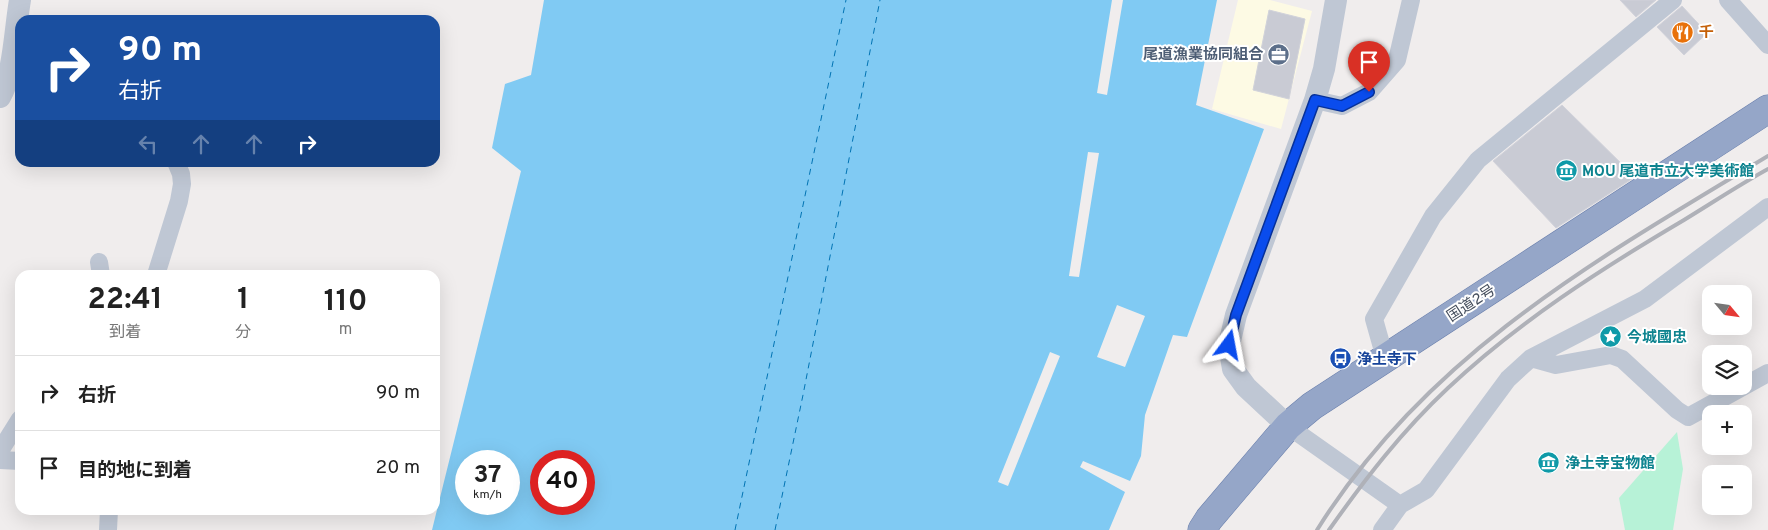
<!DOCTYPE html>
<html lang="ja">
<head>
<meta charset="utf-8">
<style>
  body { margin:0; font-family:Overpass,"Noto Sans JP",sans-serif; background:#f2f2f2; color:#222; height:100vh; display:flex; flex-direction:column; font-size:19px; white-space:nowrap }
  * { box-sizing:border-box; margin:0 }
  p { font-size:16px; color:#767676 }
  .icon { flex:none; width:28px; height:28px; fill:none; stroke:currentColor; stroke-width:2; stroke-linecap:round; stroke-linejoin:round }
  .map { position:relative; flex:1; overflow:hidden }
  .details { position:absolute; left:15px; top:270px; width:425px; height:245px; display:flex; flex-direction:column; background:#fff; border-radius:15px; box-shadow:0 5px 20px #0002 }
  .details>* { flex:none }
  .guide { position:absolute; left:15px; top:15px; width:425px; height:152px; border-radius:15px; box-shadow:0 5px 20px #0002; background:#1a4fa0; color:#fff; overflow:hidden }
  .needle { width:32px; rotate:119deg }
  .buttons { position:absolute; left:1702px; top:285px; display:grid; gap:10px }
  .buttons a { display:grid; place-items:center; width:50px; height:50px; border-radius:10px; background:#fff; box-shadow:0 5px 20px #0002; font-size:25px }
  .speed { position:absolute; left:455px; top:450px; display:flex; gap:10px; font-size:25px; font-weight:700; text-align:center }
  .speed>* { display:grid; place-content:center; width:65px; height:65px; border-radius:50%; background:#fff; box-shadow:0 5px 20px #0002; line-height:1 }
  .speed small { font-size:12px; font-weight:400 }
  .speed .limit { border:8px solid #d22; background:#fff; color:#111 }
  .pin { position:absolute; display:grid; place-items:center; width:42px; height:42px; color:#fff; margin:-51px -21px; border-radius:50% 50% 50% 0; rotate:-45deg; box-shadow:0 0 5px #0007 }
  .pin .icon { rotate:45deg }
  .me { position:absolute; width:55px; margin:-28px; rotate:13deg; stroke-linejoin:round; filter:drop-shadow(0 0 4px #0008) }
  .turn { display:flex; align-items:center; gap:18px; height:105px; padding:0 20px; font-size:22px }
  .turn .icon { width:65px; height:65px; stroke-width:2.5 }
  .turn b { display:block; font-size:35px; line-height:42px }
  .lanes { display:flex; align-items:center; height:48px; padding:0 20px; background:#0003; justify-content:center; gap:25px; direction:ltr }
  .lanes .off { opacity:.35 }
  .eta { display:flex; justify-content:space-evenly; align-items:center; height:85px; text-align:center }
  .eta b { font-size:30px; font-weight:700; line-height:35px }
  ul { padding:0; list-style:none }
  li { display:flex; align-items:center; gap:15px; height:75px; padding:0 20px; border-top:1px solid #e0e0e0 }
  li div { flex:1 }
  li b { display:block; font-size:19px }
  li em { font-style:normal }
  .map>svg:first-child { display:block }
  .commercial { fill:#fdfae4 }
  .green { fill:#b7f2d7 }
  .water { fill:#80caf3; fill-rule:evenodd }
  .pier { fill:#f0eded }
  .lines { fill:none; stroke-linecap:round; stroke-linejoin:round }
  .ferry { stroke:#0173b3; stroke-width:1; stroke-dasharray:6 5; stroke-linecap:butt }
  .building { fill:#c9cbd4; stroke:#d1d2da }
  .trunk-casing { stroke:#6c81ad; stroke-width:29 }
  .minor { stroke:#bfc7d4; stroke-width:18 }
  .tertiary { stroke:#bfc7d4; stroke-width:22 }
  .trunk { stroke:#95a6c8; stroke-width:28 }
  .rail { stroke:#afb1b8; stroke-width:4 }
  .route-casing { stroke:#06319a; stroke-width:12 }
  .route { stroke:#0a4ced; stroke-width:9 }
  .labels { text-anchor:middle; stroke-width:4; stroke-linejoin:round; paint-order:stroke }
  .food-label { font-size:15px; font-weight:bold; fill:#c56008; stroke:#fff; text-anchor:start }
  .service-label { font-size:15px; font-weight:bold; fill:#4e5e75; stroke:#fff; text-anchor:end }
  .culture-label { font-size:15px; font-weight:bold; fill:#0d838f; stroke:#fff; text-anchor:start }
  .street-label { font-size:15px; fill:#444d5c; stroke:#fff }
  .transit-label { font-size:15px; font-weight:bold; fill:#164399; stroke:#fff; text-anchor:start }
</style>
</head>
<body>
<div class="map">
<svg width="1768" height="530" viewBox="0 0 1768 530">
  <rect width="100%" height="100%" fill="#f0eded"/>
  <!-- commercial -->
  <path class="commercial" d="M 1238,0 L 1270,0 L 1312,11 L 1281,129 L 1212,109 Z"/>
  <!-- green -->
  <path class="green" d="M 1677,432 L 1683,469 L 1673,530 L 1625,530 L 1619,498 Z"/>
  <!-- water -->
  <path class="water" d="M 544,0 L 1217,0 L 1196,105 L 1264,129 L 1187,337 L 1173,335 L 1145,415 L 1141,456 L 1130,481 L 1083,461 L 1080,467 L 1125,492 L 1109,530 L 432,530 L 521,171 L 492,148 L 505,84 L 531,75 ZM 466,461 L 509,461 L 509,504 L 466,504 ZM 541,461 L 584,461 L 584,504 L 541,504 Z"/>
  <!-- pier -->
  <path class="pier" d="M 1112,0 L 1123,0 L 1107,95 L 1097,93 Z
    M 1088,152 L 1099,153 L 1079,277 L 1069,276 Z
    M 1117,305 L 1145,316 L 1125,367 L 1097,357 Z
    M 1050,352 L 1060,356 L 1008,486 L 998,482 Z"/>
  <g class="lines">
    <!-- ferry -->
    <path class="ferry" d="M 735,530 L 846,0
      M 775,530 L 803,395 L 880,0"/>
  </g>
  <!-- building -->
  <path class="building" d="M 1620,0 L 1656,0 L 1636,17 Z
    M 1682,6 L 1707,33 L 1684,55 L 1657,27 Z
    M 1269,10 L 1305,19 L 1289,99 L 1253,90 Z
    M 1562,105 L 1635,177 L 1556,228 L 1493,161 Z"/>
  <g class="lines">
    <defs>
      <path id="trunk" d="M 1202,530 L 1209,519 L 1288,426 L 1312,406 L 1768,109"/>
    </defs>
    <!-- trunk casing -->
    <use href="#trunk" class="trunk-casing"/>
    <!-- minor -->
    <path class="minor" d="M 1728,0 L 1768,45
      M 1315,100 L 1342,106 L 1369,92 L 1397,60 L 1411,0
      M 99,262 L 101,275
      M 156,275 L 179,201 L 182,184 L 181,174 L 176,162
      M 1385,358 L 1374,319 L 1433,216 L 1478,160 L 1673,0
      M 1531,358 L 1556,365 L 1611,355 L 1622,359 L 1677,410 L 1688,417 L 1768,373
      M 1288,426 L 1400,505
      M 0,451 L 20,419
      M 0,460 L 20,461
      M 108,530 L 109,510
      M 1382,530 L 1400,505 L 1426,490 L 1508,379 L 1531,358 L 1645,299 L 1768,207"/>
    <!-- tertiary -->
    <path class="tertiary" d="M 0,97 C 14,74 15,28 20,0
      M 1288,426 L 1246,387 L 1233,369 L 1229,345 L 1236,315 L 1315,100 L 1324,69 L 1336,0"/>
    <!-- trunk -->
    <use href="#trunk" class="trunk"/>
    <!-- rail -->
    <path class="rail" d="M 1317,530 C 1426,355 1597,259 1768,156
      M 1329,530 C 1365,479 1402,431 1448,388 C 1518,322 1601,269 1684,220 C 1712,203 1739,185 1768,169"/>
  </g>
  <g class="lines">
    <defs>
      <path id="route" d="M 1229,345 L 1236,315 L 1315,100 L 1342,106 L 1369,92"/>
    </defs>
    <!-- route casing -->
    <use href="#route" class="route-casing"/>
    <!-- route -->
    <use href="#route" class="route"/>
  </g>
  <!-- icons -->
  <defs>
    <symbol id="restaurant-disc" viewBox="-11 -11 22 22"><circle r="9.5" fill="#e8710a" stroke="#fff"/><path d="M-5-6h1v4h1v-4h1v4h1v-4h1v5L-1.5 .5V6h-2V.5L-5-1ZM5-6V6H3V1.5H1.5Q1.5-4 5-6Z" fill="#fff"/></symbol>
    <symbol id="office-disc" viewBox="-11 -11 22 22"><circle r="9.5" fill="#5c6f8a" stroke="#fff"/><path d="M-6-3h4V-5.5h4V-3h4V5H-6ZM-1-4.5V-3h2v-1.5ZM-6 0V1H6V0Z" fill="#fff"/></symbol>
    <symbol id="museum-disc" viewBox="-11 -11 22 22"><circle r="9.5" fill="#0f9aa8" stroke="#fff"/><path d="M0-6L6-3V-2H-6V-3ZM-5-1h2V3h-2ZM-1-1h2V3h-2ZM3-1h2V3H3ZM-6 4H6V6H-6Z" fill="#fff"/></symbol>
    <symbol id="sight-disc" viewBox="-11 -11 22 22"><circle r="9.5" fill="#0f9aa8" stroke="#fff"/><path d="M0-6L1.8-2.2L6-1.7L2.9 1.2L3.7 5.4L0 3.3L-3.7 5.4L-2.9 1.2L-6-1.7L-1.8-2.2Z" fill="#fff"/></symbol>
    <symbol id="bus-disc" viewBox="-11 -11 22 22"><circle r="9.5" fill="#1a4fb4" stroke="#fff"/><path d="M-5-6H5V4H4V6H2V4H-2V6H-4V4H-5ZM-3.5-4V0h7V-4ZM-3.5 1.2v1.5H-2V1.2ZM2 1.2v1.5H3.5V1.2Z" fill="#fff"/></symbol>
  </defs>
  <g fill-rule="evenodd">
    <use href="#restaurant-disc" x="1670" y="20" width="25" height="25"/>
    <use href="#office-disc" x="1266" y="42" width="25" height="25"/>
    <use href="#museum-disc" x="1554" y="158" width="25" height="25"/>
    <use href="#sight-disc" x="1598" y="324" width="25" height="25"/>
    <use href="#bus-disc" x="1328" y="346" width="25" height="25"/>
    <use href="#museum-disc" x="1536" y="450" width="25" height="25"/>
  </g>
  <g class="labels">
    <!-- food labels -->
    <g class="food-label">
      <text x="1699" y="37">千</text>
    </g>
    <!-- service labels -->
    <g class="service-label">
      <text x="1263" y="59">尾道漁業協同組合</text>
    </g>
    <!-- culture labels -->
    <g class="culture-label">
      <text x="1582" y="176">MOU 尾道市立大学美術館</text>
      <text x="1627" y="342">今城國忠</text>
      <text x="1565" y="468">浄土寺宝物館</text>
    </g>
    <!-- street labels -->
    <g class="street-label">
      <text transform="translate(1471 303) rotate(-33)" y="5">国道2号</text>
    </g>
    <!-- transit labels -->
    <g class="transit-label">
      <text x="1357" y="364">浄土寺下</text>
    </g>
  </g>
</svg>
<div class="buttons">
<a><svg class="needle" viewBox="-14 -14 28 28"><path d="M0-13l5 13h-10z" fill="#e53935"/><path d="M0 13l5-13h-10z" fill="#767676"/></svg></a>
<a><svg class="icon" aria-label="layers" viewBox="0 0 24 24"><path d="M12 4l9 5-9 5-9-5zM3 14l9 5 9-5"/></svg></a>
<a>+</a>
<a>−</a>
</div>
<div class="speed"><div>37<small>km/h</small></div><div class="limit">40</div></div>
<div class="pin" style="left:1369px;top:92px;background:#d93025"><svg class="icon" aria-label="arrive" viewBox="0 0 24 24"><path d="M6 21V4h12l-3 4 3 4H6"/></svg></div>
<svg class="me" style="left:1229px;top:345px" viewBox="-20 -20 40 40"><path d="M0-17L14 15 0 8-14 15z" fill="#0a4ced" stroke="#fff" stroke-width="4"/></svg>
<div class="guide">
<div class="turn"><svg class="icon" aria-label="right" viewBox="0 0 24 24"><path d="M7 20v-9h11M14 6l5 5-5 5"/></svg><div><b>90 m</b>右折</div></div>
<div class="lanes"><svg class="icon off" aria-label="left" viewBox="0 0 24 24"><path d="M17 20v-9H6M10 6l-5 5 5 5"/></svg><svg class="icon off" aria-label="ahead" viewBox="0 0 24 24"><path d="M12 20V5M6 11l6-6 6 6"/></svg><svg class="icon off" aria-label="ahead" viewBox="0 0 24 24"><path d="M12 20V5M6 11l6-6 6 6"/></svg><svg class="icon" aria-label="right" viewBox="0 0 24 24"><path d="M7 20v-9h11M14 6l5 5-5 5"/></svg></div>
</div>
<section class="details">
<div class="eta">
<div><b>22:41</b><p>到着</p></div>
<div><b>1</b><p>分</p></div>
<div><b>110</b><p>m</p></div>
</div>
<ul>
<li><svg class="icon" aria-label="right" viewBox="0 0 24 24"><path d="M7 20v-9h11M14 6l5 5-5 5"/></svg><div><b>右折</b></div><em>90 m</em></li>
<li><svg class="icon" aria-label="arrive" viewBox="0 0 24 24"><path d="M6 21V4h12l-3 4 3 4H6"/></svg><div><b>目的地に到着</b></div><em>20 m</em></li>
</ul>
</section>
</div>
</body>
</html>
